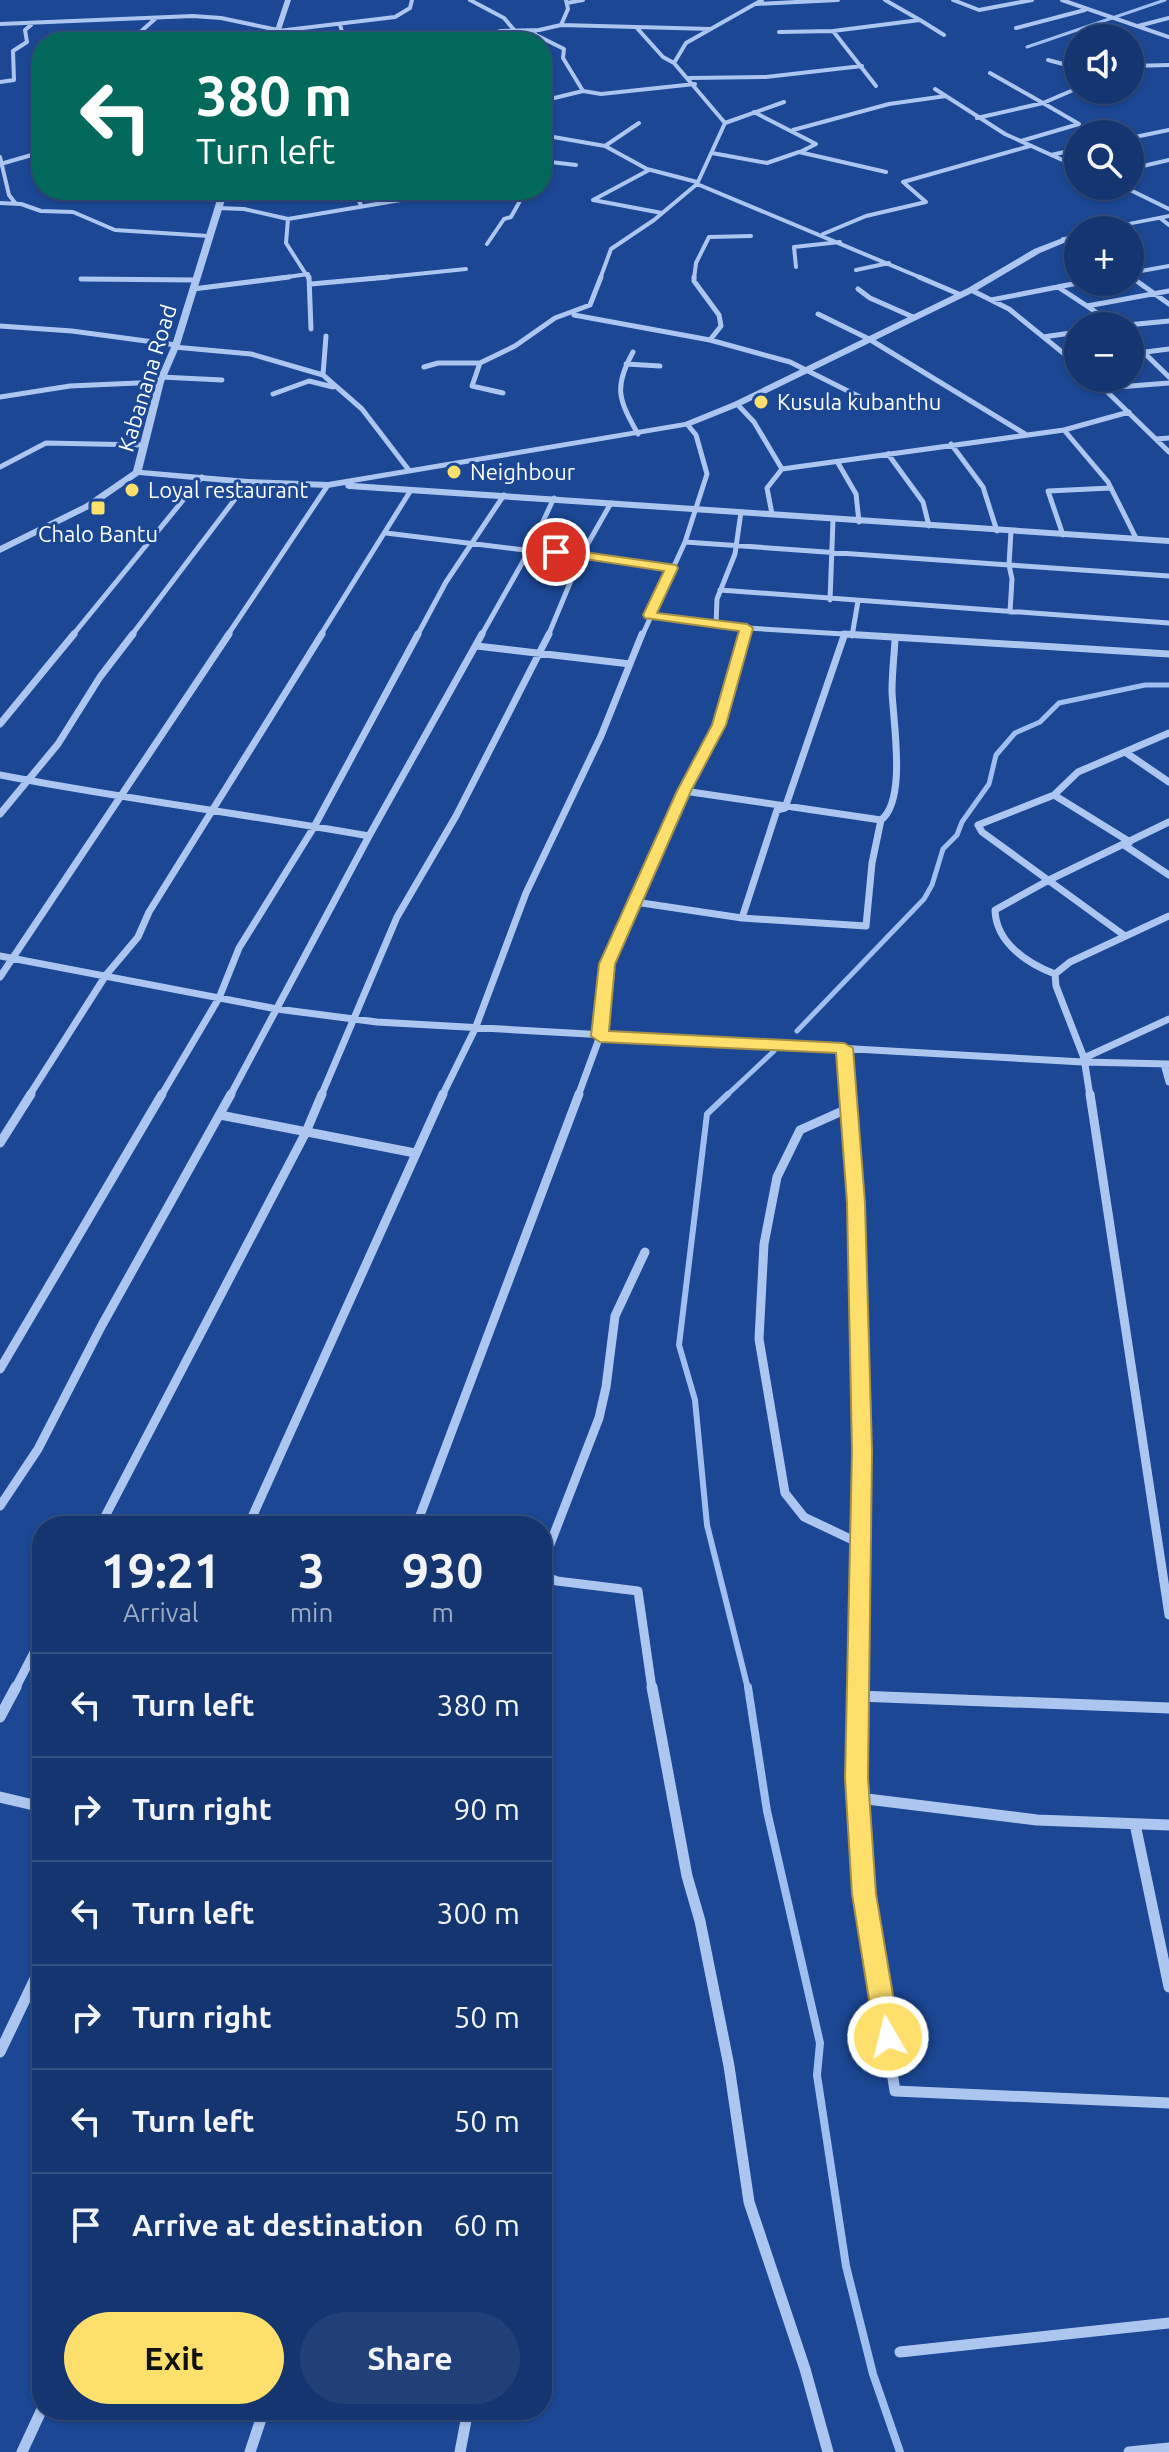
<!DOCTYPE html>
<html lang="en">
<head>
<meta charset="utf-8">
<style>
  body { margin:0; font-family:Ubuntu,sans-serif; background:#214077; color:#f1f3f6; height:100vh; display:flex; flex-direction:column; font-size:30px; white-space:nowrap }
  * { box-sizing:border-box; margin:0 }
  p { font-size:26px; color:#9dabc3 }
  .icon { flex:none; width:44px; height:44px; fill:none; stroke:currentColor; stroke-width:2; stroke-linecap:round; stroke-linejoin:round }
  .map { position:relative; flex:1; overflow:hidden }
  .sheet { position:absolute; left:32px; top:1516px; width:520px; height:904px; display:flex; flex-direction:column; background:#14356f; border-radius:32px; box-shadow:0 2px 6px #0004,0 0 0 2px #335082 }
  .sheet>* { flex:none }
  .top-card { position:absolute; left:32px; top:32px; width:520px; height:168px; border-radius:32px; box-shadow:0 2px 6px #0004,0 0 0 2px #335082; background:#00695c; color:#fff; overflow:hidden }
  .tools { position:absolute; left:1064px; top:24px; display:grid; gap:16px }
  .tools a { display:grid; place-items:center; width:80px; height:80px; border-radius:50%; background:#14356f; box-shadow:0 2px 6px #0004,0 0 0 2px #335082; font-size:40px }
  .pin { position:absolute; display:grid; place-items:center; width:68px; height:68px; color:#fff; margin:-34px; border:4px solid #fff; border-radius:50%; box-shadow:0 2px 8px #0007 }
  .me { position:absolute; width:88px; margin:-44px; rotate:352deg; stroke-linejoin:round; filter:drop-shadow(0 0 6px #0008) }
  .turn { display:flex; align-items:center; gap:28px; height:168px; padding:0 32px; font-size:36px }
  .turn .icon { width:104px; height:104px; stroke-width:2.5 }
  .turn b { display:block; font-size:56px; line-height:68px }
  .eta { display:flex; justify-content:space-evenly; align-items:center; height:136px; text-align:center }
  .eta b { font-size:48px; font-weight:700; line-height:56px }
  .action { display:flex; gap:16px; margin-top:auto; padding:16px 32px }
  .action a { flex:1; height:92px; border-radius:48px; background:#ffdf6b; color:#111; font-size:32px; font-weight:700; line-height:92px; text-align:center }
  .action a+a { background:#214077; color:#f1f3f6 }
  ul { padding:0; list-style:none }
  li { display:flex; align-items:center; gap:24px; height:104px; padding:0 32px; border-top:2px solid #335082 }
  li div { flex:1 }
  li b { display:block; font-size:30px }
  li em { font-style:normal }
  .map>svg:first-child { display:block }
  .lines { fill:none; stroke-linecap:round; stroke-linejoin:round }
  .stream-far3 { stroke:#9fbff1; stroke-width:3 }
  .stream-far2 { stroke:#9fbff1; stroke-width:5 }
  .stream-far1 { stroke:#9fbff1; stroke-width:6 }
  .stream { stroke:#9fbff1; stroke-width:8 }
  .minor-far4 { stroke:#acc6ef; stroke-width:4 }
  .minor-far3 { stroke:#acc6ef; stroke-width:5 }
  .minor-far2 { stroke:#acc6ef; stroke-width:7 }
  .minor-far1 { stroke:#acc6ef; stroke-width:9 }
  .minor { stroke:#acc6ef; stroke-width:11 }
  .tertiary { fill:#acc6ef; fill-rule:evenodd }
  .route { fill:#ffdf6b; stroke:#a69146; stroke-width:2 }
  .poi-dot { fill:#ffdf6b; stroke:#1b4794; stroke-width:3 }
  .labels { text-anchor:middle; stroke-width:6; stroke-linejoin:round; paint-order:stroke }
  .far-street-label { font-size:22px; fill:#fff; stroke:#1b4794 }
  .far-poi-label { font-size:22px; fill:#fff; stroke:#1b4794; text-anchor:start }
</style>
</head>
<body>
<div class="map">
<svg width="1169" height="2452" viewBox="0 0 1169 2452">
  <rect width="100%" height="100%" fill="#1b4794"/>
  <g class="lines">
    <!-- stream-far3 -->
    <path class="stream-far3" d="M 1027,47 L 1165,0"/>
    <!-- stream-far2 -->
    <path class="stream-far2" d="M 797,1031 L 924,899 L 932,885 L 943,849 L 957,835 L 962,822 L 989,784 L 996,755 L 1015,733 L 1040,722 L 1059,703 L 1145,685 L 1169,685
      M 726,1096 L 774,1051"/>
    <!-- stream-far1 -->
    <path class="stream-far1" d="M 728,1094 L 707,1114 L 679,1345 L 695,1400 L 707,1525 L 748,1689"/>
    <!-- stream -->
    <path class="stream" d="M 748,1687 L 767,1811 L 820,2043 L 817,2075 L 846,2266 L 873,2374 L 900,2452"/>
    <!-- minor-far4 -->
    <path class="minor-far4" d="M 470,0 L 504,18 L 515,31
      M 566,0 L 568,9 L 561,25 L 636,27 L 663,57 L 674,63
      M 953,0 L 979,10 L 1032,0
      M 1062,0 L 1169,37
      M 567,3 L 583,0
      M 756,4 L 838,0
      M 920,20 L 944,35
      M 0,24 L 193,16 L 221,18 L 278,30
      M 340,25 L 345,41
      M 1138,26 L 1169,18
      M 636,27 L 711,29
      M 1016,28 L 1085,10
      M 278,31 L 395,17 L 410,8 L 412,0
      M 779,32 L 833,31
      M 534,34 L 564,49 L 563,58 L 583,91
      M 129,42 L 155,19
      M 460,42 L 501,31 L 539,30 L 561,25
      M 485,42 L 535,33
      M 1048,60 L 1078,68
      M 1130,66 L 1169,65
      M 990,73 L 1043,103 L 1078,88
      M 689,78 L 766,77 L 862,66
      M 0,82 L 14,80 L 13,51 L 27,42 L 25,30 L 31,25
      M 876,86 L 833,31 L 920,20 L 885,0
      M 935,89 L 1005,134 L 1078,167
      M 542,101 L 583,91 L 601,94 L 695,84
      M 754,112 L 816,144 L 800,152
      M 977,118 L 1043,103 L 1079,124 L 1021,141
      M 725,123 L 784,102
      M 793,130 L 889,104 L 946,96
      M 542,135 L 605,146 L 647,169 L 697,182
      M 1130,138 L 1169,130
      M 605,146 L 639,123
      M 712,153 L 767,163 L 799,152 L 886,172
      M 1051,155 L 1078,149
      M 0,157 L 9,195 L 16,204
      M 542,161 L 576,165
      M 4,163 L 42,152
      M 1130,169 L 1169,160
      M 649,170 L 593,200 L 662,213
      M 697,184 L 924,279
      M 1122,186 L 1169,209
      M 353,190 L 361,205
      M 0,203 L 21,204 L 41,211 L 73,212 L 115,230 L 209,236
      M 217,208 L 244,209 L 288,219 L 460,190
      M 1160,218 L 1169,225
      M 288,219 L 286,243 L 309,279
      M 823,234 L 866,216 L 926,202 L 903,182 L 1030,146
      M 1063,239 L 1078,247
      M 487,244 L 504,219 L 511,217 L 526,190
      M 796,267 L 794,247 L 840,242
      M 856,270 L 889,263
      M 1130,273 L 1169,266
      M 1130,276 L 1134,279
      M 273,279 L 308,274
      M 368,279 L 466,269
      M 600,279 L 611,249 L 654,220 L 697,184 L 725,123 L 674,63 L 686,43 L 762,0
      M 694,279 L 696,263 L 709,237 L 751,236"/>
    <!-- minor-far3 -->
    <path class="minor-far3" d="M 309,277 L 311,329
      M 694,277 L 694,281 L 719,315 L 721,326 L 710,340 L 790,362 L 864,399
      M 919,277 L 961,295
      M 1131,277 L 1169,304
      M 81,279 L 196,280
      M 311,284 L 388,277
      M 1058,287 L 1087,306
      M 193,289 L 289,277
      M 858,289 L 870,298 L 913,317
      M 971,290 L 1009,309 L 1078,365
      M 991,300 L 1083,282
      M 818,314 L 869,339 L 1025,434
      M 574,315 L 710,340
      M 0,326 L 72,331 L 176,345
      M 1116,326 L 1087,306 L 1169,291
      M 1117,326 L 1169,321
      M 1043,337 L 1078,332
      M 1130,339 L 1169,377
      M 174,347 L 251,354 L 323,375 L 362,409 L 408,469
      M 633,352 C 613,388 619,400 638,434
      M 1130,354 L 1169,349
      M 480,363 L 472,386 L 503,393
      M 626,364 L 660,366
      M 424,367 L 438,363 L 480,363 L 515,346 L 555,318 L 590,305 L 601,277
      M 323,375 L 326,336
      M 161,377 L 222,380
      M 1093,378 L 1169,452
      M 1105,388 L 1169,383
      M 273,394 L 309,381 L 333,387
      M 0,397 L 70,386 L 160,382
      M 737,404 L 754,422 L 782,469 L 1064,430 L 1108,482 L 1136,538
      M 1064,430 L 1129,412
      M 1156,439 L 1169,438
      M 951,444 L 983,487 L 997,531
      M 888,454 L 923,502 L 929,526
      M 838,463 L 856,494 L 859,522
      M 0,467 L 46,443 L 143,445
      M 772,514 L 767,488 L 782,469
      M 1011,531 L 1009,565 L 1169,576
      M 386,533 L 672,568
      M 1063,535 L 1048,491 L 1111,488
      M 685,542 L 1009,565 L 1012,579 L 1010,612
      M 720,590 L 1169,623
      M 830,600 L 833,520
      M 650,615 L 747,628
      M 716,624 L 717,599 L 735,554 L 741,512
      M 72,636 L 202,477
      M 131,636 L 248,482
      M 227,636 L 328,485
      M 320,636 L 411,490
      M 417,636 L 446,582 L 504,495
      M 481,636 L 530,549 L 554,498
      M 548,636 L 582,554 L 611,503
      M 642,636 L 685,542 L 707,474 L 696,435 L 687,424
      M 745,636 L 747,628 L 876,636
      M 852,636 L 858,601"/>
    <!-- minor-far2 -->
    <path class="minor-far2" d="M 844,634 L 1169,654
      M 844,636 L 785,808 L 777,810 L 742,918 L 866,926 L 872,863 L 881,820 C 907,800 893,722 892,691 C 892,674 894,657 895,640
      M 477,646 L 630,664
      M 0,724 L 74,634
      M 1125,752 L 1169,782
      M 0,775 C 123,799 246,814 369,836
      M 684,791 L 881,820
      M 1054,795 L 1130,842
      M 0,814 L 58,744 L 100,677 L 133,634
      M 1124,845 L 1169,875
      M 635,902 L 742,918
      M 1125,936 L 982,832 L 978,825 L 1054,795 L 1078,772 L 1169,733
      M 0,956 L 277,1009 L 377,1022 L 1083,1062 L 1169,1064
      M 1055,974 C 1027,963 996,943 995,910 L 1049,880 L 1169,822
      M 0,977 L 229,634
      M 844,1048 L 848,1096
      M 1084,1058 L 1169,1019
      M 1164,1064 L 1169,1082
      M 29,1096 L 106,975 L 138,937 L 149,912 L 322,634
      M 161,1096 L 219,998 L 239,948 L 314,827 L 418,634
      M 230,1096 L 369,836 L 482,634
      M 321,1096 L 397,917 L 456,816 L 549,634
      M 442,1096 L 475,1029 L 526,893 L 601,736 L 642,634
      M 578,1096 L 600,1036 L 607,964 L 684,791 L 719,725 L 745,634
      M 1090,1096 L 1084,1058 L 1056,986 L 1055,974 L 1070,962 L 1169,916"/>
    <!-- minor-far1 -->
    <path class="minor-far1" d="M 848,1094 C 863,1293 861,1491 858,1689
      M 1090,1094 L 1169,1615
      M 849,1108 L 800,1130 L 777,1177 L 764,1244 L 759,1339 L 785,1493 L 804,1517 L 861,1544
      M 220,1115 L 415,1153
      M 0,1143 L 31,1094
      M 0,1369 L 162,1094
      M 0,1506 L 38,1449 L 102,1325 L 231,1094
      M 100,1526 L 306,1132 L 322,1094
      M 248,1526 L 443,1094
      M 416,1526 L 579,1094
      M 542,1565 L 599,1418 L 606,1387 L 615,1316 L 645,1252
      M 542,1575 L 557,1581 L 638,1591 L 652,1689
      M 15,1689 L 42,1637"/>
    <!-- minor -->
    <path class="minor" d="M 652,1687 L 687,1876 L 700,1921 L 729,2066 L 749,2202 L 805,2369 L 828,2452
      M 858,1687 L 856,1778 L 864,1894 L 895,2091 L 1169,2103
      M 858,1696 L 1169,1708
      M 0,1717 L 16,1687
      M 0,1797 L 42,1807
      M 859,1798 L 1037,1820 L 1169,1825
      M 1135,1824 L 1169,1987
      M 0,2052 L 42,1964
      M 900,2352 L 1169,2323
      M 22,2452 L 42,2409
      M 250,2452 L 264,2410
      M 460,2452 L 468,2410
      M 1129,2452 L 1169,2448"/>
    <!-- tertiary -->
    <path class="tertiary" d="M 285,0 L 291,0 L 277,42 L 271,42 Z
      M 220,190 L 228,190 L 180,345 L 164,382 L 142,470 L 248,479 L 328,482 L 685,422 L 734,402 L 968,288 L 1034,249 L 1078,232 L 1078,237 L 1040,253 L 974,292 L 740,406 L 690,426 L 353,483 L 1169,538 L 1169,544 L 349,489 L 346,488 L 345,485 L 328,488 L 248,485 L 139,475 L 91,508 L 0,553 L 0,546 L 85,504 L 133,471 L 156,382 L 172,345 Z
      M 1169,214 L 1169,218 L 1105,230 L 1089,230 Z"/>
  </g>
  <!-- route -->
  <path class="route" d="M 556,548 L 676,565 L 678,568 L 657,613 L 747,624 L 753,628 L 726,725 L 691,791 L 615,964 L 609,1031 L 844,1043 L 853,1048 L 865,1203 L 872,1451 L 868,1778 L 876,1894 L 900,2037 L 896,2046 L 888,2050 L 879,2046 L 875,2037 L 852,1894 L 845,1778 L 852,1451 L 847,1203 L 836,1053 L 600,1042 L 591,1036 L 599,964 L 677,791 L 712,725 L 739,631 L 645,618 L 643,615 L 664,571 L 552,554 L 552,549 Z"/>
  <!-- markers -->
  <g class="poi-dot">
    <circle cx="761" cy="402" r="8"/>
    <circle cx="454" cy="472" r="8"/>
    <circle cx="132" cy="490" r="8"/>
    <rect x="90" y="500" width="16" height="16" rx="4"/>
  </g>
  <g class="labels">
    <!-- far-street labels -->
    <g class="far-street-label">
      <text transform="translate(147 378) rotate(-73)" y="8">Kabanana Road</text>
    </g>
    <!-- far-poi labels -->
    <g class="far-poi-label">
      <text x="777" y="410">Kusula kubanthu</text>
      <text x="470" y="480">Neighbour</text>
      <text x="148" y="498">Loyal restaurant</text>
      <text x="98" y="542" text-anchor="middle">Chalo Bantu</text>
    </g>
  </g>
</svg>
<div class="tools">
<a><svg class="icon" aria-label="sound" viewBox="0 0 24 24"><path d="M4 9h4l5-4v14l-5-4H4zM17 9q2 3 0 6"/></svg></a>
<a><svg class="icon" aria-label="search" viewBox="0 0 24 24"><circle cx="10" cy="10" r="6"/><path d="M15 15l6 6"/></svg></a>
<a>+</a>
<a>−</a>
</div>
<div class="pin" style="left:556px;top:552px;background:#d93025"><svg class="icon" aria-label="arrive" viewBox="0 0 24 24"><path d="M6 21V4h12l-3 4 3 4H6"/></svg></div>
<svg class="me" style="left:888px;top:2037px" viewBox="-20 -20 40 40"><circle r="17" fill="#ffdf6b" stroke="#fff" stroke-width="3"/><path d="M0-11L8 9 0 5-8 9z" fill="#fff"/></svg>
<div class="top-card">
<div class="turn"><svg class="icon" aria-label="left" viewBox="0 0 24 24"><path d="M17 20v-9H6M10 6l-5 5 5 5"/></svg><div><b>380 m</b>Turn left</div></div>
</div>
<section class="sheet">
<div class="eta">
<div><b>19:21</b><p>Arrival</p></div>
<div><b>3</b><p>min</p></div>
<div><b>930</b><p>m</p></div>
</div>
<ul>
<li><svg class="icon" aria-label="left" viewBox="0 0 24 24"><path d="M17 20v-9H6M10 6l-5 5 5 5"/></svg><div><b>Turn left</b></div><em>380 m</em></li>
<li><svg class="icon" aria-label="right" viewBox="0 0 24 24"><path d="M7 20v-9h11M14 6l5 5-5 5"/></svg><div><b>Turn right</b></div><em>90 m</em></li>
<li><svg class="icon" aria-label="left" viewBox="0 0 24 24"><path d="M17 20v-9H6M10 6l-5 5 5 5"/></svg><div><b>Turn left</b></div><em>300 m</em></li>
<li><svg class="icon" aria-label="right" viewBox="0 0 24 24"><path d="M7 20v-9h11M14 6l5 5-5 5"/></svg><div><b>Turn right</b></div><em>50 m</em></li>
<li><svg class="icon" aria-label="left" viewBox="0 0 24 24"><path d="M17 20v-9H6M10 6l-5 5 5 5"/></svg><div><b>Turn left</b></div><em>50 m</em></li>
<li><svg class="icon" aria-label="arrive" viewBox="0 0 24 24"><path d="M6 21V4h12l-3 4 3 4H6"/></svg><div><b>Arrive at destination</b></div><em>60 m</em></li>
</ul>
<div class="action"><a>Exit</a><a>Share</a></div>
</section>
</div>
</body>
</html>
